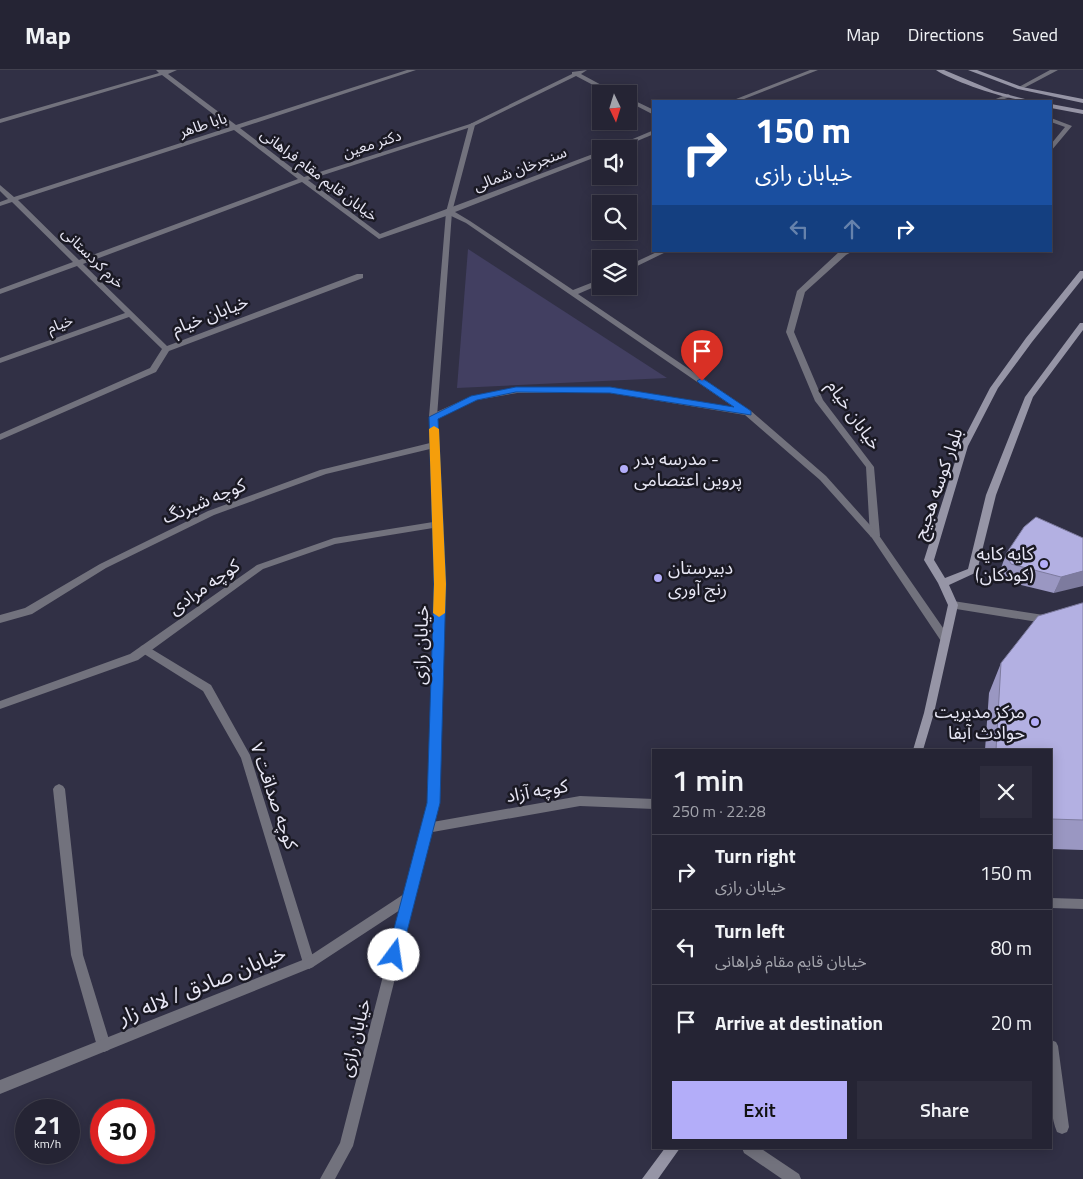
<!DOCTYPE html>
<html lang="en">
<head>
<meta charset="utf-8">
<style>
  body { margin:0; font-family:"Titillium Web","Noto Sans Arabic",sans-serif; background:#2d2c3c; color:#f1f3f6; height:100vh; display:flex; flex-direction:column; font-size:19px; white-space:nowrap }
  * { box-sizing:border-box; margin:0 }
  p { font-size:16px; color:#a3a4ac }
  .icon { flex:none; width:28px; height:28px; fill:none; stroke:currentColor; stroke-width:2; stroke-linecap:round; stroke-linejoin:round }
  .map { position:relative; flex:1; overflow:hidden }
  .side { position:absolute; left:652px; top:679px; width:400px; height:400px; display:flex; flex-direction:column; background:#252434; border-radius:0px; box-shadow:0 2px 12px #0003,0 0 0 1px #42414f }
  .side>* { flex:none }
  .banner { position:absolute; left:652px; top:30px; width:400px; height:152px; border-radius:0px; box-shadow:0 2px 12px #0003,0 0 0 1px #42414f; background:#1a4fa0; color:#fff; overflow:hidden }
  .needle { width:32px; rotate:176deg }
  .tools { position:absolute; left:592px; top:15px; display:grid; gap:10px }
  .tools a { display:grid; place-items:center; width:45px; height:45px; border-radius:0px; background:#252434; box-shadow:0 2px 12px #0003,0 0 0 1px #42414f; font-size:25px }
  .speed { position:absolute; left:15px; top:1029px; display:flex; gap:10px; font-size:25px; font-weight:700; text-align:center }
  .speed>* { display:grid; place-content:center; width:65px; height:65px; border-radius:50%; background:#252434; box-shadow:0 2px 12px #0003,0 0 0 1px #42414f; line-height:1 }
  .speed small { font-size:12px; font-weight:400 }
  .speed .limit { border:8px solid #d22; background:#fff; color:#111 }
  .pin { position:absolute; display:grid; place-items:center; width:42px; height:42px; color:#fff; margin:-51px -21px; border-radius:50% 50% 50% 0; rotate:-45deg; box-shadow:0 0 5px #0007 }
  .pin .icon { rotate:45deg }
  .me { position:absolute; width:55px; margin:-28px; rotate:14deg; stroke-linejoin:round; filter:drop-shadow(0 0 4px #0008) }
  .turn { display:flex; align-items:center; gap:18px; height:105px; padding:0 20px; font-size:22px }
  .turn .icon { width:65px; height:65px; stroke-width:2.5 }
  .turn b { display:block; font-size:35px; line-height:42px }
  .lanes { display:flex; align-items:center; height:48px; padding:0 20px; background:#0003; justify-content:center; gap:25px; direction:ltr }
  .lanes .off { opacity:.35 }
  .round { display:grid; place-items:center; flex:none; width:52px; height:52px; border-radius:0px; background:#2d2c3c }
  .summary { display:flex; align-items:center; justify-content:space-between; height:85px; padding:0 20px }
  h1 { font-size:30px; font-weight:600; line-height:38px }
  .button { display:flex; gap:10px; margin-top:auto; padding:10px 20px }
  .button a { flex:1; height:58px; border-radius:0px; background:#b3adf9; color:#111; font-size:20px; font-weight:600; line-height:58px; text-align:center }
  .button a+a { background:#2d2c3c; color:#f1f3f6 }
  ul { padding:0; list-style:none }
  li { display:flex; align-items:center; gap:15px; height:75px; padding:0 20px; border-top:1px solid #42414f }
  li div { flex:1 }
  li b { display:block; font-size:19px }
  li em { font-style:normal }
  header { display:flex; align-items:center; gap:30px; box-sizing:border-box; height:70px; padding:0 25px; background:#252434; border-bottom:1px solid #42414f }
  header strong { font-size:24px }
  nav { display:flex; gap:28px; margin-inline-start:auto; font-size:18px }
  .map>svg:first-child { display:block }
  .green { fill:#423f61 }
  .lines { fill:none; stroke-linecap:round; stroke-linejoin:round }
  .lane { fill:#72727d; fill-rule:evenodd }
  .street { fill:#72727d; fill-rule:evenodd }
  .secondary { fill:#9695a6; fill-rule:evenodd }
  .wall { fill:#9a97c2 }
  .shaded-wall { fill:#7d7b9e }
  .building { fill:#b3b0e2; stroke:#7d7b9e }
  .route { fill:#1a73e8; stroke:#114b97 }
  .slow { fill:#f59e0b }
  .poi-dot { fill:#b3adf9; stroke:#1a1923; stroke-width:2 }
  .labels { text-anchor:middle; stroke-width:5; stroke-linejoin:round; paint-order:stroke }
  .far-street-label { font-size:15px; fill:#e8e7f5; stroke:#1a1923 }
  .street-label { font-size:18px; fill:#e8e7f5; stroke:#1a1923 }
  .poi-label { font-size:18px; fill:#e8e7f5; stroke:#1a1923; text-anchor:start }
  .near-street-label { font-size:21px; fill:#e8e7f5; stroke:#1a1923 }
</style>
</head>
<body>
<header>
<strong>Map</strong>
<nav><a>Map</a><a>Directions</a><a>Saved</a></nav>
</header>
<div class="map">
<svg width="1083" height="1109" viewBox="0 0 1083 1109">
  <rect width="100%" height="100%" fill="#313045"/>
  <!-- green -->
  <path class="green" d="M 468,179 L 667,308 L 457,318 Z"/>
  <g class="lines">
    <!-- lane -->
    <path class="lane" d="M 1050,0 L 1058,0 L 1022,19 L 1017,18 Z
      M 1051,48 L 1072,56 L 1051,81 L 1051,74 L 1065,57 L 1051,52 Z
      M 472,53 L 475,55 L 452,142 L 437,347 L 433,350 L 429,347 L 446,142 L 469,55 Z
      M 840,181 L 853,181 L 846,185 L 805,222 L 794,262 L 823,330 L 874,397 L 880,466 L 875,469 L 870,466 L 866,397 L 815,331 L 786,262 L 797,221 Z
      M 145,575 L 211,615 L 250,685 L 315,893 L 313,897 L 309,899 L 305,897 L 303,893 L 241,688 L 203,621 L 141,582 L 140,579 L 141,576 Z
      M 59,714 L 63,716 L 65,719 L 83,885 L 111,976 L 109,980 L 104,982 L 99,980 L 97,976 L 71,885 L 53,719 L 55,716 Z
      M 580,726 L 654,729 L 654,739 L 580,736 L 427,763 L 423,761 L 421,758 L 423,755 L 427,753 Z
      M 1051,970 L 1056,972 L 1058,976 L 1069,1057 L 1067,1062 L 1062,1064 L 1057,1062 C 1047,1038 1051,996 1051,970 Z"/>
    <!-- street -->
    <path class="street" d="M 156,0 L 177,0 L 168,4 L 236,55 L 407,0 L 416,0 L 240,58 L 304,107 L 470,54 L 572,4 L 572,2 L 587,0 L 581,4 L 618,24 L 610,24 L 576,6 L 474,56 L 308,110 L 380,164 L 601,81 L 601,85 L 455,142 L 470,151 L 573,220 L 601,209 L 601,214 L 578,224 L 751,341 L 826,406 L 878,464 L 950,568 L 945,572 L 941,571 L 872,468 L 820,410 L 745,345 L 610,323 L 517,323 L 477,330 L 437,348 L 445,514 L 439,733 L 353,1076 L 335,1109 L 320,1109 L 340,1073 L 400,840 L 313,897 L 0,1024 L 0,1010 L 305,889 L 404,824 L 427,733 L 435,514 L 433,458 L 335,474 L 263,499 L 138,590 L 0,639 L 0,631 L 130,584 L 257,495 L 334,468 L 433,452 L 430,379 L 326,404 L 214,445 L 106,498 L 32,544 L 0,553 L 0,545 L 25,538 L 100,494 L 208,441 L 320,400 L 430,373 L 430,345 L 472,326 L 517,317 L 610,317 L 735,338 L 466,153 L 449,145 L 379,169 L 302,112 L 83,194 L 167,276 L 357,204 L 363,204 L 363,208 L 169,281 L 156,302 L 0,370 L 0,364 L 150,298 L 162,279 L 129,247 L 0,293 L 0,288 L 125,243 L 77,196 L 0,224 L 0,219 L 73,192 L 12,132 L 0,136 L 0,132 L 8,129 L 0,121 L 0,115 L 14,127 L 230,57 L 162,5 L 0,53 L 0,49 L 159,3 ZM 234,60 L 298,109 L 79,190 L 18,130 Z
      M 810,0 L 818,0 L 739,31 L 731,31 Z
      M 1008,24 L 1010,25 L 1010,27 L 999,31 L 991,31 Z
      M 629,28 L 654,40 L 654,45 L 629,32 Z
      M 654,60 L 654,64 L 618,79 L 609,79 Z
      M 659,181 L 668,181 L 629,200 L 629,195 Z
      M 953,531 L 1050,546 L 1055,550 L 1050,554 L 950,538 L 948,535 L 950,532 Z
      M 1051,828 L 1083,829 L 1083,839 L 1051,838 Z
      M 742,1078 L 760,1078 L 799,1104 L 801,1109 L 782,1109 L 744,1083 Z"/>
    <!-- secondary -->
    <path class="secondary" d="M 936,0 L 944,0 L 994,21 L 1033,31 C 1012,32 954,12 936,0 Z
      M 968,0 L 977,0 L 1022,17 L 1083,29 L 1083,33 L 1018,19 Z
      M 1051,34 L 1083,40 L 1083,44 L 1051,38 Z
      M 1080,201 L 1083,201 L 1083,208 L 1032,272 L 998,318 L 968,376 L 934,490 L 945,508 L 968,499 L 986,425 L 1025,327 L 1080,253 L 1083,253 L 1083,260 L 1033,327 L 996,425 L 977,501 L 975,503 L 949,515 L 958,535 L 934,643 L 923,680 L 913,680 L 924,643 L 948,535 L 938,513 L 924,490 L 960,376 L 990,318 L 1026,268 Z
      M 665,1078 L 680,1078 L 658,1109 L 642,1109 Z"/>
  </g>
  <!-- wall -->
  <path class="wall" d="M 1083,468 L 1054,523 L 1005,511 L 1000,501 L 1006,484 Z
    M 1083,533 L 1083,780 L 1051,779 L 1051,680 L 985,680 L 989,623 L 1001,593 Z"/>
  <!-- shaded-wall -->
  <path class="shaded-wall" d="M 1083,501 L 1083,516 L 1054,523 L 1061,507 Z"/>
  <!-- building -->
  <path class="building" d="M 1036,447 L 1083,468 L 1083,501 L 1061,507 L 1011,494 L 1006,484 L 1024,457 Z
    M 1082,533 L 1083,533 L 1083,750 L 1051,749 L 1051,680 L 996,680 L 1001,593 L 1038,546 Z"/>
  <!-- route -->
  <path class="route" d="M 702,308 L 751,341 L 751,345 L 610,323 L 516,322 L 477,330 L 438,349 L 446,514 L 440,733 L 401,885 L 399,889 L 394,891 L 389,889 L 387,885 L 427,733 L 434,514 L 429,347 L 471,326 L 516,317 L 610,317 L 734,337 L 699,313 L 697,311 Z"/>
  <!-- slow -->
  <path class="slow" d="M 434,356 L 439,359 L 446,514 L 445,543 L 439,547 L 433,543 L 434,514 L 429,359 Z"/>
  <!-- markers -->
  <g class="poi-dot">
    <circle cx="624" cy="399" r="5"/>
    <circle cx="1044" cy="494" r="5"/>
    <circle cx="658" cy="508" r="5"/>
    <circle cx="1035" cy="652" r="5"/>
  </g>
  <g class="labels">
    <!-- far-street labels -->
    <g class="far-street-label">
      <text transform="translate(203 55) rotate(-18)" y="5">بابا طاهر</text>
      <text transform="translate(372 74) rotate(-18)" y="5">دکتر معین</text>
      <text transform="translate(520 99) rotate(-21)" y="5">سنجرخان شمالی</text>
      <text transform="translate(319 105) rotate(37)" y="5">خیابان قایم مقام فراهانی</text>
      <text transform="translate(93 188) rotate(44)" y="5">خرم کردستانی</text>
      <text transform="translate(60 254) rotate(-20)" y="5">خیام</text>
    </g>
    <!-- street labels -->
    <g class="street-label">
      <text transform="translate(210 245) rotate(-21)" y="6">خیابان خیام</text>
      <text transform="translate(854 345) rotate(55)" y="6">خیابان خیام</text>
      <text transform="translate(938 414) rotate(-71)" y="6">بلوار کوسه هجیج</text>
      <text transform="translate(204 431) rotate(-23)" y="6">کوچه شبرنگ</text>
      <text transform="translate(204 517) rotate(-35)" y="6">کوچه مرادی</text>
      <text transform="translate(421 575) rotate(-88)" y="6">خیابان رازی</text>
      <text transform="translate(537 721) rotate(-10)" y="6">کوچه آزاد</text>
      <text transform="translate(274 726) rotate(71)" y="6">کوچه صداقت ۷</text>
      <text transform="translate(355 968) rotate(-76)" y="6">خیابان رازی</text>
    </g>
    <!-- poi labels -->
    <g class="poi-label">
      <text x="634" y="395">مدرسه بدر -<tspan x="634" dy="21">پروین اعتصامی</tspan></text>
      <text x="1034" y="490" text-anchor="end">کایه کایه<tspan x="1034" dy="21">(کودکان)</tspan></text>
      <text x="668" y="504">دبیرستان<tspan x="668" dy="21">رنج آوری</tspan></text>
      <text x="1025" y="648" text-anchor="end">مرکز مدیریت<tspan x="1025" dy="21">حوادث آبفا</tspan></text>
    </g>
    <!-- near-street labels -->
    <g class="near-street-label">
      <text transform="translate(202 915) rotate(-22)" y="7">خیابان صادق / لاله زار</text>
    </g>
  </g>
</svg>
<div class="tools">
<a><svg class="needle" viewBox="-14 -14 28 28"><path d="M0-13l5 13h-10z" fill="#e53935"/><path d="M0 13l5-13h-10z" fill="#a3a4ac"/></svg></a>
<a><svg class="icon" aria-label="sound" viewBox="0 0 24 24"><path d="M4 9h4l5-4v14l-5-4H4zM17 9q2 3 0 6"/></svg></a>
<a><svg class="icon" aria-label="search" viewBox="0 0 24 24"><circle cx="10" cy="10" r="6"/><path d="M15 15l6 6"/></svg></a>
<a><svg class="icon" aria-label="layers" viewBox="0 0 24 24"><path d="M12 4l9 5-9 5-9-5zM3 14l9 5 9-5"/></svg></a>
</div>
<div class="speed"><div>21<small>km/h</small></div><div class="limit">30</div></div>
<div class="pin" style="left:702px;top:311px;background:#d93025"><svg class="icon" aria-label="arrive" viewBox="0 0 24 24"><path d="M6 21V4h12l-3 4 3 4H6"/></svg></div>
<svg class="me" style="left:394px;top:885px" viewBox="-20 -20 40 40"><circle r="19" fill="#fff"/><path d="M0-13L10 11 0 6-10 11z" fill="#1a73e8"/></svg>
<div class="banner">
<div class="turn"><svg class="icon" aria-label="right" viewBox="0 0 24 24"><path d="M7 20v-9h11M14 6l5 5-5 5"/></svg><div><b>150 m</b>خیابان رازی</div></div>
<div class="lanes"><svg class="icon off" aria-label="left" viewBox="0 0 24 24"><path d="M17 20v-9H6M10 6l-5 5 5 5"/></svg><svg class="icon off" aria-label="ahead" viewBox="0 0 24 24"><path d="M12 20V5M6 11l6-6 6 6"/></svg><svg class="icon" aria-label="right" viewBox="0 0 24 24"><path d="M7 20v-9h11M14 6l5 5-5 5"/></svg></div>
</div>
<section class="side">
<div class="summary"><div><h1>1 min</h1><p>250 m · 22:28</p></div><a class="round"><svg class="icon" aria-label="close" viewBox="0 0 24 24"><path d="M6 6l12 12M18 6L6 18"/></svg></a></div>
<ul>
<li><svg class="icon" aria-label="right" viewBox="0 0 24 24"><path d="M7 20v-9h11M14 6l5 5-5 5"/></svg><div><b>Turn right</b><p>خیابان رازی</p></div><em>150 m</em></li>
<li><svg class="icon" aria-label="left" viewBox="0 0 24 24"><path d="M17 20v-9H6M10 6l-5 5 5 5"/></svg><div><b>Turn left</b><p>خیابان قایم مقام فراهانی</p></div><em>80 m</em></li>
<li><svg class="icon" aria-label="arrive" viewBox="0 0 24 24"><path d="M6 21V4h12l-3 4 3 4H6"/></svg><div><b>Arrive at destination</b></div><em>20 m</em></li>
</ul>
<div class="button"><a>Exit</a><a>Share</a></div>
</section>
</div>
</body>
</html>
